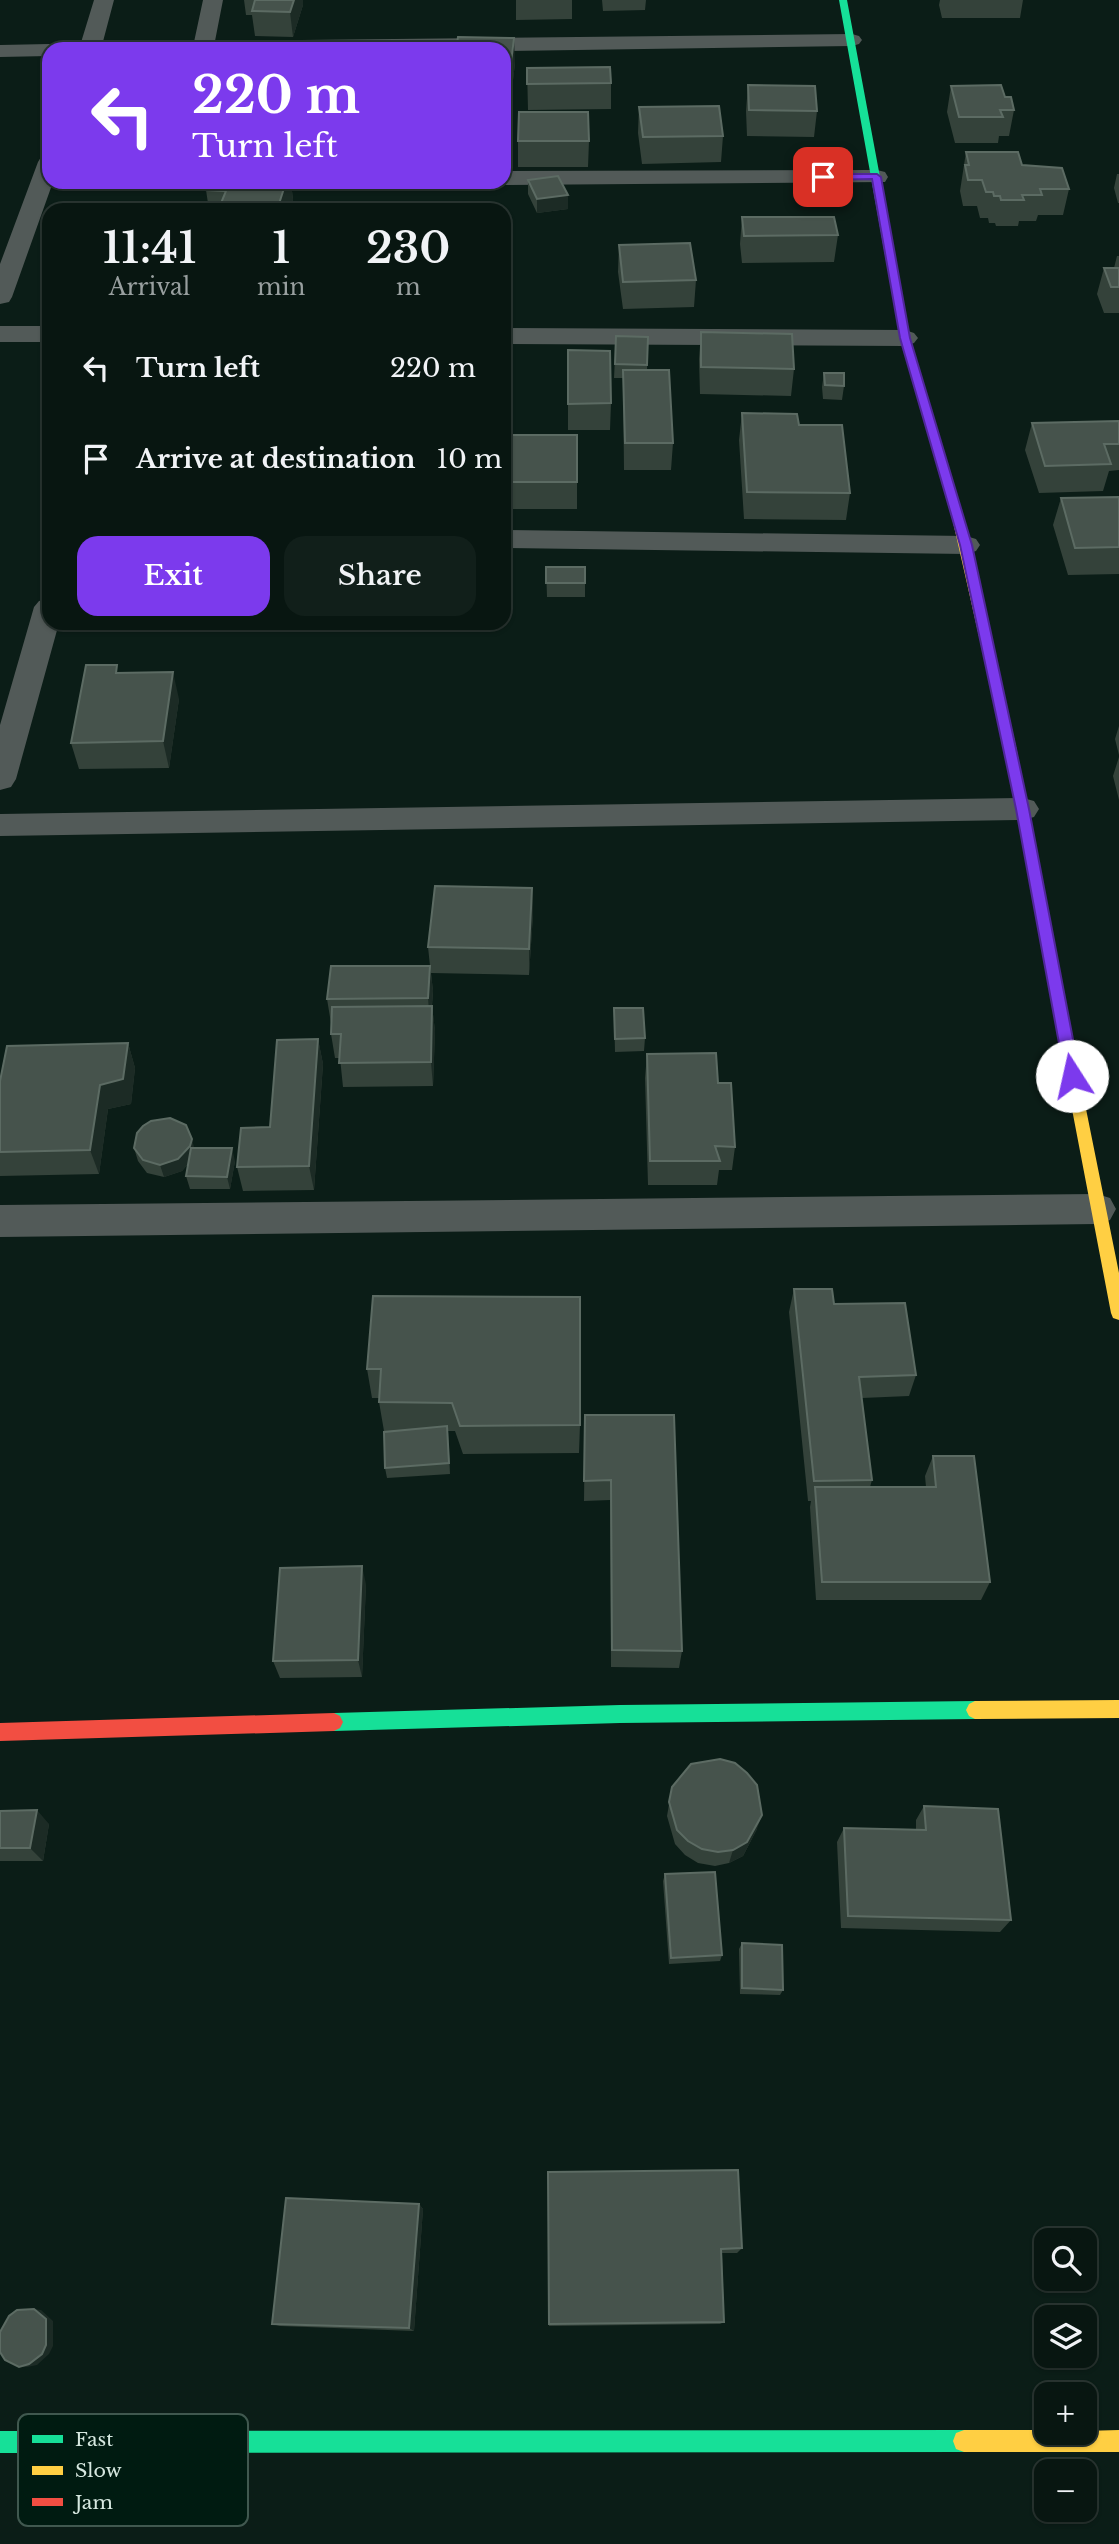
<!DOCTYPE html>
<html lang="en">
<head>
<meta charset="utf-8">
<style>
  body { margin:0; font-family:"Libre Baskerville",serif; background:#111f1a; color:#f1f3f6; height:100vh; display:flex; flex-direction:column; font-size:26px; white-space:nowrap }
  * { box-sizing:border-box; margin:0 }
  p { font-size:23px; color:#989f9f }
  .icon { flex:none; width:38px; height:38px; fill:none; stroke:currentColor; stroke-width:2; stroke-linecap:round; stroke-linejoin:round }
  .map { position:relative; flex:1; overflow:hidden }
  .details { position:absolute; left:42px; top:203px; width:469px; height:427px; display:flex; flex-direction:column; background:#081611; border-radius:21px; box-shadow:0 2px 5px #0004,0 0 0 2px #293531 }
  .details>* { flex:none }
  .top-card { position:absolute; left:42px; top:42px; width:469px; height:147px; border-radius:21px; box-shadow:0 2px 5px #0004,0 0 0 2px #293531; background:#7c3aed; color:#fff; overflow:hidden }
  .controls { position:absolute; left:1034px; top:2228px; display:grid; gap:14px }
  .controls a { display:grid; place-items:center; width:63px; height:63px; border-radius:14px; background:#081611; box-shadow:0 2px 5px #0004,0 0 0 2px #293531; font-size:35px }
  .pin { position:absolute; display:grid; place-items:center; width:60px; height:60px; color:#fff; margin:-30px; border-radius:14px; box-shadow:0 4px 10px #0006 }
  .me { position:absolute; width:77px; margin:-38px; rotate:350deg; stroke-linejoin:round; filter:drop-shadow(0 0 5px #0008) }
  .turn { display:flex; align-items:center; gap:24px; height:147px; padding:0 35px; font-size:32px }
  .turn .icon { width:91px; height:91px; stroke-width:2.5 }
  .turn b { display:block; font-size:49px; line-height:60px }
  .eta { display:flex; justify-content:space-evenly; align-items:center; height:119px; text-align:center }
  .eta b { font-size:42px; font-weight:600; line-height:49px }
  .cta { display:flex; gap:14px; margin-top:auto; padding:14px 35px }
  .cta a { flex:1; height:80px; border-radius:21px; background:#7c3aed; color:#fff; font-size:28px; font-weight:600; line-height:80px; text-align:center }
  .cta a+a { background:#111f1a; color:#f1f3f6 }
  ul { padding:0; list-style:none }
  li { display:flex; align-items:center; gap:21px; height:91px; padding:0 35px }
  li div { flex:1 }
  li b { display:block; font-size:26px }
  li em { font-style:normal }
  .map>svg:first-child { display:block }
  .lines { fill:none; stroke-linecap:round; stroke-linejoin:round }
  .street { fill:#525a58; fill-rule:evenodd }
  .fast { fill:#16e098; fill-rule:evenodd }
  .slow { fill:#ffcf43; fill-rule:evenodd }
  .jam { fill:#f24e42; fill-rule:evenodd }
  .wall { fill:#34423a }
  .shaded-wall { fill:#1c2b25 }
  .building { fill:#46534c; stroke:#5c6b63; stroke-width:2 }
  .route { fill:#7c3aed; stroke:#51269a; stroke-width:2 }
  .key { fill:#001b11; stroke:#40584f; stroke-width:2 }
  .key-label { font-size:19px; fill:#d6e8e0 }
</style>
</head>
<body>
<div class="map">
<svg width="1119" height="2544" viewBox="0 0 1119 2544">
  <rect width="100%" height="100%" fill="#0b1d17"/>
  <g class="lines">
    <!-- street -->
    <path class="street" d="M 94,0 L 114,0 L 101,49 L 104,45 L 111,43 L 194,42 L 203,0 L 223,0 L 215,41 L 852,34 L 859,36 L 862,40 L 859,44 L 852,46 L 504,51 L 79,49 Z
      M 49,44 L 59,49 L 49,49 L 49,56 L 0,57 L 0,45 Z
      M 49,155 L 49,182 L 53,182 L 12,297 L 9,302 L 0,304 L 0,264 L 38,162 L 41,157 Z
      M 877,170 L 885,172 L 888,177 L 885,182 L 504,185 L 495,182 L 504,182 L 504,171 Z
      M 163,182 L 231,182 L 228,187 C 210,191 184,192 166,188 Z
      M 0,326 L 49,326 L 49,342 L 0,342 Z
      M 504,328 L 905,330 L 914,333 L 918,338 L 914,343 L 905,346 L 504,344 Z
      M 504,530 L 966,536 L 976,539 L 980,545 L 976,551 L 966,554 L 504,548 Z
      M 49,598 L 49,623 L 59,623 L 16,779 L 11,787 L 0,790 L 0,725 L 34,607 L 39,601 Z
      M 1023,798 L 1034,801 L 1039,809 L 1034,817 L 1023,820 L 0,836 L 0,814 Z
      M 1097,1194 L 1110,1198 L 1116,1209 L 1110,1220 L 1097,1224 L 0,1237 L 0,1205 Z"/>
    <!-- fast -->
    <path class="fast" d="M 839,0 L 847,0 L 910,338 L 965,522 L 959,525 L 953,522 L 900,338 Z
      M 975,1701 L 981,1704 L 984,1710 L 981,1716 L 975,1719 L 620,1723 L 334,1731 L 328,1728 L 325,1722 L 328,1716 L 334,1713 L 620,1705 Z
      M 964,2430 L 972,2433 L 975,2441 L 972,2449 L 964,2452 L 0,2453 L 0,2431 Z"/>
    <!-- slow -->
    <path class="slow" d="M 959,519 L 965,522 L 1017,751 L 1011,755 L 1005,751 L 953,522 Z
      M 1078,1098 L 1085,1104 L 1119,1273 L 1119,1320 L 1113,1318 L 1111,1313 L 1071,1104 Z
      M 1119,1700 L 1119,1718 L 975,1719 L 969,1716 L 966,1710 L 969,1704 L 975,1701 Z
      M 964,2430 L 1046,2430 L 1046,2432 L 1119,2430 L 1119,2452 L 964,2452 L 956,2449 L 953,2441 L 956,2433 Z"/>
    <!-- jam -->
    <path class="jam" d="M 1011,747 L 1017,751 L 1085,1104 L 1078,1110 L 1071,1104 L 1005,751 Z
      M 334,1713 L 340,1716 L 343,1722 L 340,1728 L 334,1731 L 0,1741 L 0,1723 Z"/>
  </g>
  <!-- wall -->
  <path class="wall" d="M 244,0 L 303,0 L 303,5 L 293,37 L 255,36 L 252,15 L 246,15 Z
    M 516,0 L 572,0 L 572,19 L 516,20 Z
    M 602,0 L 646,0 L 645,10 L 603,11 Z
    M 940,0 L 1023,0 L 1020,18 L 942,18 L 939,5 Z
    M 504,49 L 515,63 L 511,97 L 504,97 Z
    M 527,68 L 611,83 L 611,109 L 528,110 Z
    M 748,85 L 817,111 L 814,137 L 747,136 L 746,111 Z
    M 951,86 L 1005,97 L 1014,110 L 1009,136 L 999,136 L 998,143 L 955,143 L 947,112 Z
    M 639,107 L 723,136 L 721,162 L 642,164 L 638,133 Z
    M 518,141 L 589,141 L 588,167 L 518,167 Z
    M 966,152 L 1022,165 L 1069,189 L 1063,215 L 1038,215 L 1036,221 L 1019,221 L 1018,226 L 996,226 L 995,223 L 989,223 L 988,218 L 980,218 L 977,206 L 963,206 L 960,191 Z
    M 1117,174 L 1119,174 L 1119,203 L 1118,203 L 1114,188 Z
    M 528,180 L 568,195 L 568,209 L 537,213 L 528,194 Z
    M 209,182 L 291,182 L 293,200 L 289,210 L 209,210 L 206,190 Z
    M 742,217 L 838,235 L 834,262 L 742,263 L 740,244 Z
    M 619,245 L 696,280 L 694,307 L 623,309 L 618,272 Z
    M 1117,256 L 1119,256 L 1119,313 L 1104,313 L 1097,294 L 1104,268 L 1114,268 Z
    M 701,332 L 794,369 L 791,396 L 700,394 L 699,359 Z
    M 616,336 L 648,337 L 647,370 L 673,443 L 671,470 L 624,470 L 623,378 L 614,378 Z
    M 568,350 L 611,403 L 610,430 L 568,430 Z
    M 824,373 L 844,386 L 842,400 L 823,399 L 822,387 Z
    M 742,413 L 799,425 L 850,493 L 846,520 L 744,519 L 739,440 Z
    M 1119,421 L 1119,470 L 1109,471 L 1103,491 L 1039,493 L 1025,450 L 1032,423 Z
    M 504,435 L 577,435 L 577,509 L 504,509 Z
    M 1119,497 L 1119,574 L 1068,575 L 1053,525 L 1061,498 Z
    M 546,567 L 585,567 L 585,597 L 547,597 Z
    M 119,673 L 179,699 L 169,768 L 79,769 L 71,743 Z
    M 1119,726 L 1119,755 L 1115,739 Z
    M 1119,757 L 1119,800 L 1113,776 Z
    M 532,888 L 533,914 L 529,975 L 431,973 L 433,991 L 432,1006 L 435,1031 L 433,1086 L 343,1087 L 340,1058 L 335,1058 L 331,1034 L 331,1023 L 327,999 L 430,966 L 428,947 Z
    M 614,1008 L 645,1038 L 644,1051 L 615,1052 Z
    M 318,1039 L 323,1064 L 314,1190 L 243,1191 L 237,1167 L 270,1127 Z
    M 128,1043 L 135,1068 L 131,1104 L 108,1109 L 99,1174 L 0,1176 L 0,1081 Z
    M 647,1054 L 718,1083 L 735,1147 L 732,1170 L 719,1170 L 717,1185 L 648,1185 L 645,1078 Z
    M 134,1148 L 194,1148 L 235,1161 L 230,1189 L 190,1189 L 186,1176 L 188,1164 L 182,1171 L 164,1177 L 147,1173 L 138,1161 Z
    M 794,1289 L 834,1304 L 916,1375 L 909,1396 L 862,1398 L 872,1480 L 870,1487 L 926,1487 L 925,1476 L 933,1456 L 990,1582 L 981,1600 L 816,1600 L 810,1507 L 811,1501 L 808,1501 L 789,1312 Z
    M 373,1296 L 580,1425 L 579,1453 L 463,1454 L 455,1431 L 448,1431 L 450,1474 L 387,1478 L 385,1468 L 394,1431 L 384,1431 L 379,1402 L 379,1398 L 372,1398 L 367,1369 Z
    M 585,1415 L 682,1651 L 679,1668 L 611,1667 L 610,1500 L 584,1501 Z
    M 366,1584 L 362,1677 L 280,1678 L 273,1661 Z
    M 672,1787 L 757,1829 L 743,1856 L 729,1863 L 715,1866 L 698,1863 L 685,1855 L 675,1844 L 667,1816 Z
    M 924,1806 L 1011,1920 L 1000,1932 L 841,1928 L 837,1842 L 844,1828 L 916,1829 L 916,1820 Z
    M 0,1811 L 49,1824 L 43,1861 L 0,1861 Z
    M 665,1874 L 722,1955 L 720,1961 L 669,1964 L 663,1881 Z
    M 742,1943 L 783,1990 L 780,1995 L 740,1994 L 739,1949 Z
    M 548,2172 L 742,2248 L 737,2253 L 722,2253 L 724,2322 L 720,2324 L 549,2326 Z
    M 419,2204 L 423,2209 L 414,2331 L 280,2326 L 272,2324 Z"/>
  <!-- shaded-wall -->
  <path class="shaded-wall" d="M 294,0 L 303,0 L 303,5 L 293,37 L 290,12 Z
    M 514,38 L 515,63 L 511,97 L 510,71 Z
    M 286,182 L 291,182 L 293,200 L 289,210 L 277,210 Z
    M 568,195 L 568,209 L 537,213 L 537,199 Z
    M 173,672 L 179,699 L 169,768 L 163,741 Z
    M 532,888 L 533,914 L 529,975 L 529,949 Z
    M 430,966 L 433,991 L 430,1023 L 428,998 Z
    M 432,1006 L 435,1031 L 433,1086 L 431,1062 Z
    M 318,1039 L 323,1064 L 314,1190 L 309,1166 Z
    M 128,1043 L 135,1068 L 131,1104 L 108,1109 L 99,1174 L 90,1150 L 100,1085 Z
    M 192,1139 L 195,1151 L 193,1158 L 182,1171 L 164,1177 L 160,1165 Z
    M 232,1148 L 235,1161 L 230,1189 L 227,1177 Z
    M 362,1566 L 366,1584 L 362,1677 L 358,1660 Z
    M 37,1810 L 49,1824 L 43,1861 L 30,1848 Z
    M 762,1815 L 757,1829 L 743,1856 L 729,1863 L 733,1850 Z
    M 419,2204 L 423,2209 L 414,2331 L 409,2328 Z
    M 34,2309 L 41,2310 L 53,2321 L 53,2346 L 49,2354 L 37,2365 L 27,2367 L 19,2367 Z"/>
  <!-- building -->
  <path class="building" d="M 255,0 L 294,0 L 290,12 L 252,11 Z
    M 458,37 L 514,38 L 510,71 L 504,71 L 504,49 L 456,49 Z
    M 240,47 L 280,47 L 280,49 L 239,49 Z
    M 610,67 L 611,83 L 527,84 L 527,68 Z
    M 748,85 L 815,86 L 817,111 L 749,110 Z
    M 1001,85 L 1005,97 L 1011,97 L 1014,110 L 1000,110 L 1003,117 L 959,117 L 951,86 Z
    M 719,106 L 723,136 L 643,137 L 639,107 Z
    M 519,112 L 588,112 L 589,141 L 518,141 Z
    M 966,152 L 1018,152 L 1022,165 L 1062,168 L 1069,189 L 1040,189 L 1042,195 L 1022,195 L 1024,200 L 1001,200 L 1000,196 L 994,196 L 993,192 L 986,192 L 982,180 L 968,180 L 965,165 L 969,165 Z
    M 558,176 L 568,195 L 537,199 L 528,180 Z
    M 209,182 L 286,182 L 277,210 L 219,208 L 226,191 L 206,190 Z
    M 416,205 L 453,206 L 453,210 L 415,210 Z
    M 742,217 L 834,217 L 838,235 L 744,236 Z
    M 690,243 L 696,280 L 623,282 L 619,245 Z
    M 1104,268 L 1119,268 L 1119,287 L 1111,287 Z
    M 701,332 L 792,334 L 794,369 L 701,367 Z
    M 616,336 L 648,337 L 647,365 L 615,364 Z
    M 568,350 L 610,351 L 611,403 L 568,404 Z
    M 623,370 L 669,370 L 673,443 L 625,443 Z
    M 824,373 L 844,373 L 844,386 L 825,385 Z
    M 742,413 L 797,414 L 799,425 L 842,425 L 850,493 L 747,492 Z
    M 1119,421 L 1119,444 L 1104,444 L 1111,464 L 1045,466 L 1032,423 Z
    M 504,435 L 577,435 L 577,482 L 504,482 Z
    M 1119,497 L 1119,547 L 1075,548 L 1061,498 Z
    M 546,567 L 585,567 L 585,583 L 546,583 Z
    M 86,665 L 117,665 L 116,673 L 173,672 L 163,741 L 71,743 Z
    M 435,886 L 532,888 L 529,949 L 428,947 Z
    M 331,966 L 430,966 L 428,998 L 327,999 Z
    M 432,1006 L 431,1062 L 339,1063 L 341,1034 L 331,1034 L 332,1007 Z
    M 614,1008 L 643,1008 L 645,1038 L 615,1039 Z
    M 318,1039 L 309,1166 L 237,1167 L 241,1128 L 270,1127 L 277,1040 Z
    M 128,1043 L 123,1079 L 100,1085 L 90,1150 L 0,1152 L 0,1081 L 7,1046 Z
    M 716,1053 L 718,1083 L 731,1083 L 735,1147 L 715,1146 L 720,1161 L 650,1161 L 647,1054 Z
    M 170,1118 L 186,1125 L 192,1139 L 190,1146 L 178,1159 L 160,1165 L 143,1160 L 134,1148 L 137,1133 L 143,1126 L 151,1121 Z
    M 191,1148 L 232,1148 L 227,1177 L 186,1176 Z
    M 794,1289 L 832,1289 L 834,1304 L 905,1303 L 916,1375 L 859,1377 L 872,1480 L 814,1481 Z
    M 373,1296 L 580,1297 L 580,1425 L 460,1426 L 452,1403 L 379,1402 L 381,1369 L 367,1369 Z
    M 585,1415 L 674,1415 L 682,1651 L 612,1650 L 611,1480 L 584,1481 Z
    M 447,1426 L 449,1463 L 385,1468 L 384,1432 Z
    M 933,1456 L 974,1456 L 990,1582 L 822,1582 L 815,1487 L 936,1487 Z
    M 362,1566 L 358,1660 L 273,1661 L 280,1568 Z
    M 720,1759 L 735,1763 L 747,1773 L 757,1785 L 762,1815 L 747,1842 L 733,1850 L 718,1852 L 702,1849 L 688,1841 L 677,1830 L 669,1802 L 672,1787 L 691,1764 Z
    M 924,1806 L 998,1809 L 1011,1920 L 848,1916 L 844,1828 L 926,1830 Z
    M 37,1810 L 30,1848 L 0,1848 L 0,1811 Z
    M 715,1872 L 722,1955 L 671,1958 L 665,1874 Z
    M 742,1943 L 782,1945 L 783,1990 L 742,1988 Z
    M 738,2170 L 742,2248 L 721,2249 L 724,2322 L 549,2324 L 548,2172 Z
    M 286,2198 L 419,2204 L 409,2328 L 272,2324 Z
    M 34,2309 L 46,2319 L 46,2345 L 42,2354 L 29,2364 L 19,2367 L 5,2360 L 0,2352 L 0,2332 L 9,2316 L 17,2310 Z"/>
  <!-- route -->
  <path class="route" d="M 877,174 L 881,177 L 910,338 L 972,545 L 1029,809 L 1080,1076 L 1072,1081 L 1065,1076 L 1016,809 L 960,545 L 900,338 L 872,179 L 823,180 L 819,177 L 823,174 Z"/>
  <!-- legend -->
  <rect x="18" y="2414" width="230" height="112" rx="10" class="key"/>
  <rect x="32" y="2435" width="31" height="8" fill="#16e098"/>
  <rect x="32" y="2466" width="31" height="9" fill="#ffcf43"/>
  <rect x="32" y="2498" width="31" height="8" fill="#f24e42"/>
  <g class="key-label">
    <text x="75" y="2446">Fast</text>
    <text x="75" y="2477">Slow</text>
    <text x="75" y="2509">Jam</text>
  </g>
</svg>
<div class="controls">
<a><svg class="icon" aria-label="search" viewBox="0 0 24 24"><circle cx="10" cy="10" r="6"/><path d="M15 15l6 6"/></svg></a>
<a><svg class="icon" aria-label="layers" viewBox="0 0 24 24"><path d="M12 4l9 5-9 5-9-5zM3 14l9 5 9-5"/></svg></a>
<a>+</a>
<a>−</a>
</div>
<div class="pin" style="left:823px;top:177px;background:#d93025"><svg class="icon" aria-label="arrive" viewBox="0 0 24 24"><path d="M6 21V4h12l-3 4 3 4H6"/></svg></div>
<svg class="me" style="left:1072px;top:1076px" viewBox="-20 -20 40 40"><circle r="19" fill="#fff"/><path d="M0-13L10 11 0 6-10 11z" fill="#7c3aed"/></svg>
<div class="top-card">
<div class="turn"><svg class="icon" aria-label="left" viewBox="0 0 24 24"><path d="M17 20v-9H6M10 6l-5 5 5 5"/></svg><div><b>220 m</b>Turn left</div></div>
</div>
<section class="details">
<div class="eta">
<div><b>11:41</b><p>Arrival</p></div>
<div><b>1</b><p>min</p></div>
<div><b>230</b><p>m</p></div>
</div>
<ul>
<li><svg class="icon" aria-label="left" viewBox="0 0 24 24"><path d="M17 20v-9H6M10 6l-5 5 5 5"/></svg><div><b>Turn left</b></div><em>220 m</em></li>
<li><svg class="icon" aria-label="arrive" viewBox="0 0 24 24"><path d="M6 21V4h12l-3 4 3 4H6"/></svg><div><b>Arrive at destination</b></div><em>10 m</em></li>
</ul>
<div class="cta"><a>Exit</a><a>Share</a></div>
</section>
</div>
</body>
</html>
